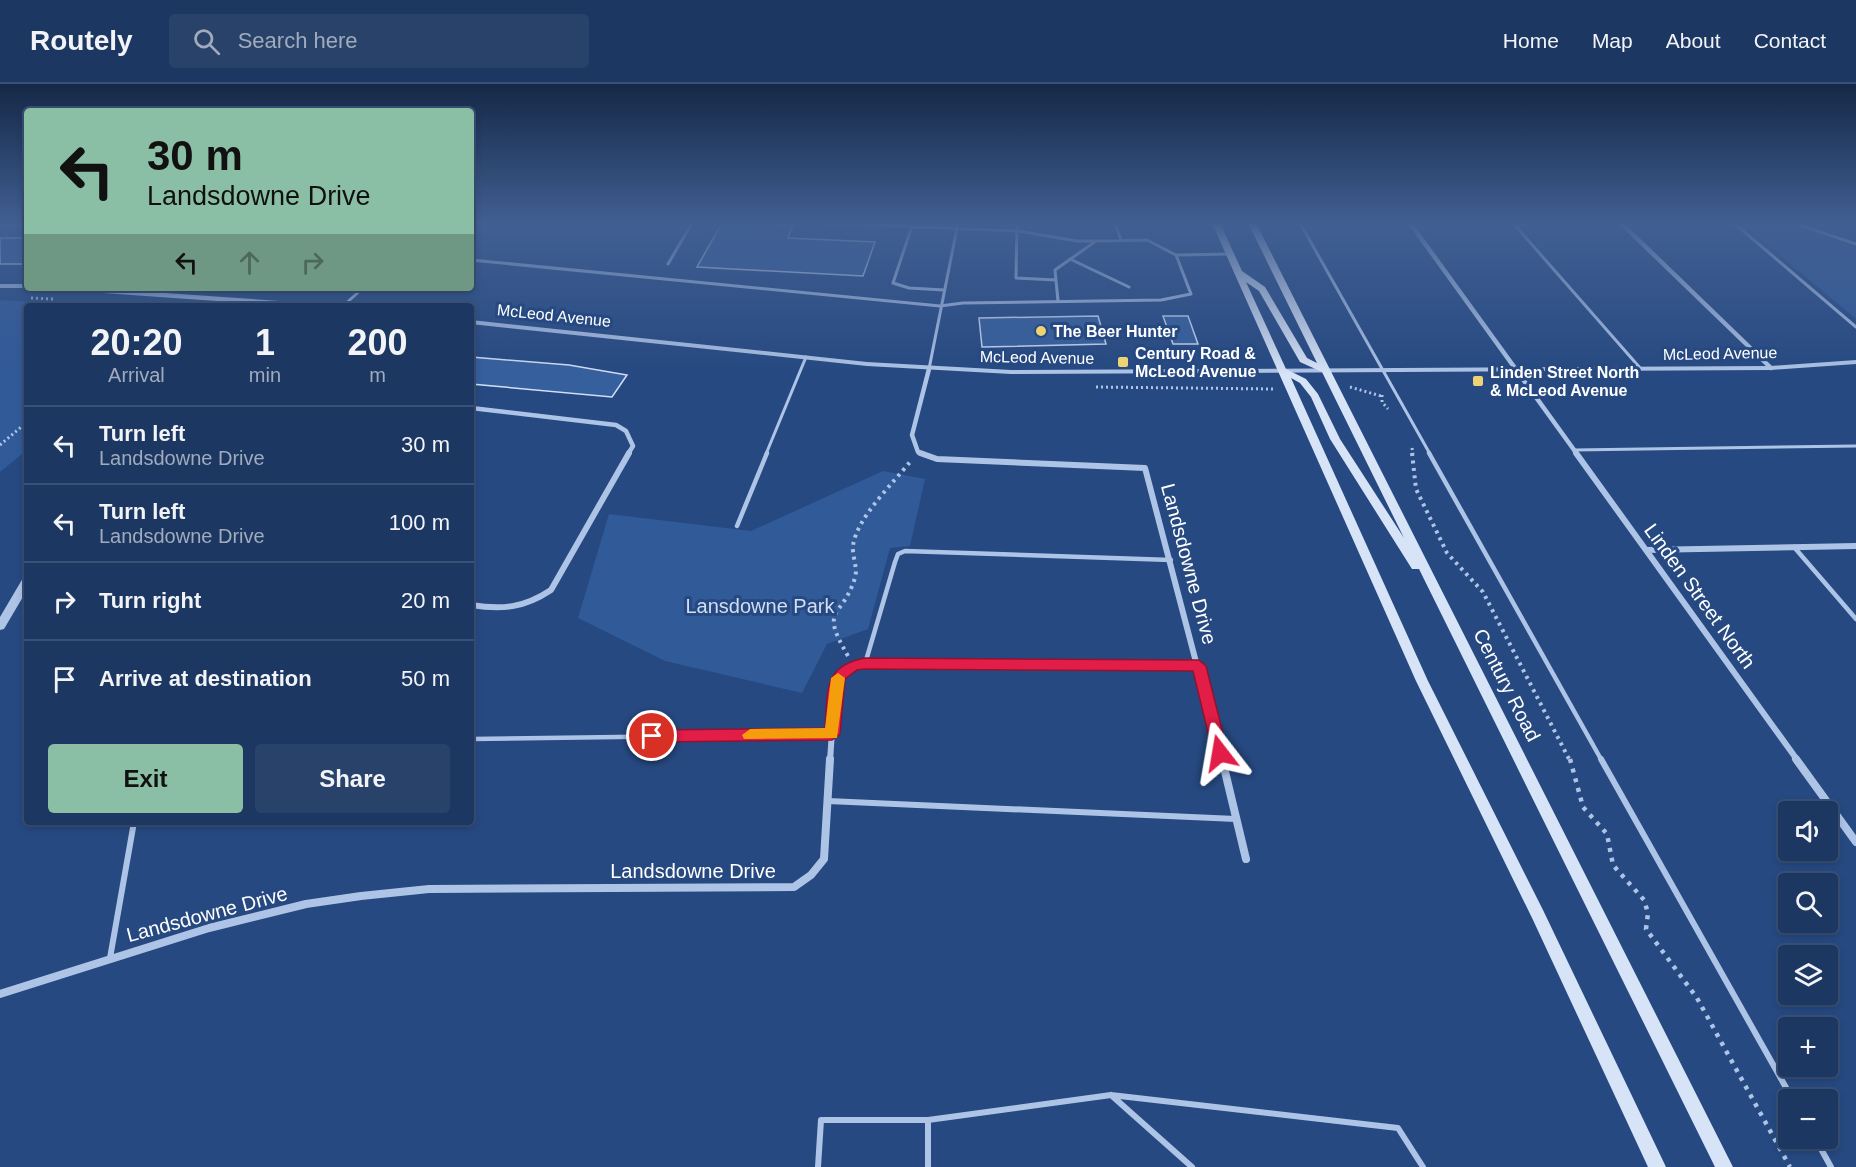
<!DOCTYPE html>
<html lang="en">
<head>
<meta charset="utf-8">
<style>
  body { margin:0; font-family:Helvetica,sans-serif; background:#29426a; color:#f1f3f6; height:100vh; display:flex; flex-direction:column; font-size:22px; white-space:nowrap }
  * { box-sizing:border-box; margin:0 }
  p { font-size:20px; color:#a0acbd }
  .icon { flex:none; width:33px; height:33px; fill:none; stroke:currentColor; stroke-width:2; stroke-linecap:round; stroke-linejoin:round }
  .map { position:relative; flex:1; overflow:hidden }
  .sheet { position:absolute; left:24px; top:219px; width:450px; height:522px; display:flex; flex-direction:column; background:#1c3761; border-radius:6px; box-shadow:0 3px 9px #0003,0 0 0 2px #3a5176 }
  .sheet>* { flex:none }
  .top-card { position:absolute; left:24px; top:24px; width:450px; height:183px; border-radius:6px; box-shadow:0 3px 9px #0003,0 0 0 2px #3a5176; background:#8abfa5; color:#111; overflow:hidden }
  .tools { position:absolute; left:1778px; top:717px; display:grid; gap:12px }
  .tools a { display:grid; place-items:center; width:60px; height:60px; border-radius:6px; background:#1c3761; box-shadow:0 3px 9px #0003,0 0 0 2px #3a5176; font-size:30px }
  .pin { position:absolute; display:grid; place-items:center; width:51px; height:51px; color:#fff; margin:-26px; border:3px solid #fff; border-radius:50%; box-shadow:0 2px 6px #0007 }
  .me { position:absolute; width:66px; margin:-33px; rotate:346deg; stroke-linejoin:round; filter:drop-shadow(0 0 4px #0008) }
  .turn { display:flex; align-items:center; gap:21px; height:126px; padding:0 24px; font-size:27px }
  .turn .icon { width:78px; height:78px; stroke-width:2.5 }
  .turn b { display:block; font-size:42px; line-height:51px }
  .lanes { display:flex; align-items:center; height:57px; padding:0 24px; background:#0003; justify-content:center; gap:30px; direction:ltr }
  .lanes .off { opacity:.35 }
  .eta { display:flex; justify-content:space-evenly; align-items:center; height:102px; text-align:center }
  .eta b { font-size:36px; font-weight:800; line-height:42px }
  .action { display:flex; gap:12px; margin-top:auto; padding:12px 24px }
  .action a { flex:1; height:69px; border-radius:6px; background:#8abfa5; color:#111; font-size:24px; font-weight:800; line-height:69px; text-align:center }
  .action a+a { background:#29426a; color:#f1f3f6 }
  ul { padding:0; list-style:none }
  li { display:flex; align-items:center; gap:18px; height:78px; padding:0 24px; border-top:2px solid #3a5176 }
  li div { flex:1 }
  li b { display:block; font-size:22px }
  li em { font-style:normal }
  header { display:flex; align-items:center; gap:36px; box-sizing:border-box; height:84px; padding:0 30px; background:#1c3761; border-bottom:2px solid #3a5176 }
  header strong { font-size:28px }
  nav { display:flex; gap:33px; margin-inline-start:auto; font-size:21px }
  .search { width:420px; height:54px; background:#29426a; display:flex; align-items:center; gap:15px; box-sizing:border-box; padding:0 21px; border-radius:6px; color:#a0acbd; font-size:22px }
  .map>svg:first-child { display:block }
  .green { fill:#315a98 }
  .building { fill:#365f9d; stroke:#d1dff5; stroke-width:1.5 }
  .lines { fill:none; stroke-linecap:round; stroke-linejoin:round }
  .path-far2 { stroke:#aec4e6; stroke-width:3; stroke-dasharray:2 3; stroke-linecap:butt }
  .path-far1 { stroke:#aec4e6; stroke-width:4; stroke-dasharray:3 4.5; stroke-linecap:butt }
  .path { stroke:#aec4e6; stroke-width:4.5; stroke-dasharray:4 6; stroke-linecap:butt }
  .service-far2 { stroke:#aec4e6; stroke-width:3 }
  .service-far1 { stroke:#aec4e6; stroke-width:4.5 }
  .service { stroke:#aec4e6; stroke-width:6 }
  .minor-far2 { stroke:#aec4e6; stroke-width:4.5 }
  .minor-far1 { stroke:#aec4e6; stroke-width:6 }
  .minor { stroke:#aec4e6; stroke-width:8 }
  .tertiary { fill:#aec4e6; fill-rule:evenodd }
  .secondary { fill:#d7e3f6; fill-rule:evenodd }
  .route { fill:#e11d48; stroke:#92132f; stroke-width:1.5 }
  .slow { fill:#f59e0b }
  .poi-dot { fill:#efd273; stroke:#264981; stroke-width:2 }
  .labels { text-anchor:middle; stroke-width:6; stroke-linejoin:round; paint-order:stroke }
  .far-street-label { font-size:16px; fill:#fff; stroke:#264981 }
  .far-poi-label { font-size:16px; font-weight:bold; fill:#fff; stroke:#264981; text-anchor:start }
  .street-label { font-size:20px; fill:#fff; stroke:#264981 }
  .park-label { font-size:20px; fill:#d1dff5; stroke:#264981 }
</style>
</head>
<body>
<header>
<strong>Routely</strong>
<div class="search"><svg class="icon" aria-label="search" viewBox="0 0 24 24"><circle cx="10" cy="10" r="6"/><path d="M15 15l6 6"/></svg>Search here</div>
<nav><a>Home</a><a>Map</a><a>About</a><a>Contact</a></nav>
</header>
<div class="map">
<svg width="1856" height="1083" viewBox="0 0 1856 1083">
  <rect width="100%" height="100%" fill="#264981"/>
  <!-- green -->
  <path class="green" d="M 1742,139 L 1786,139 L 1856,163 L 1856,235 Z
    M 0,216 L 104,222 L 27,222 L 27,366 L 0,388 Z
    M 883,387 L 925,395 L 910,462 L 890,464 L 868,545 L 827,560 L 802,609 L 665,577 L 578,534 L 609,430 L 751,447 Z"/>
  <!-- building -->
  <path class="building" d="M 722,139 L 793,141 L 788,154 L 875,158 L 863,192 L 697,183 Z
    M 0,154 L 27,154 L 27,180 L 0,180 Z
    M 1098,232 L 1106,260 L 982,263 L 979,234 Z
    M 1163,232 L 1188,232 L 1198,260 L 1173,260 Z
    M 471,273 L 569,281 L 627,291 L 612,313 L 471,300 Z"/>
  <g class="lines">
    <!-- path-far2 -->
    <path class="path-far2" d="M 31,214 L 53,215
      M 1096,303 L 1274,305
      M 1350,303 L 1381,312
      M 1382,311 L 1382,318 L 1388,325
      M 0,361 L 27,338
      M 1412,364 L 1413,370"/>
    <!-- path-far1 -->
    <path class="path-far1" d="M 1412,369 L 1416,405 L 1447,469 L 1483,508 L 1570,677
      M 848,572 C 819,522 841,537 855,494 C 858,484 852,472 853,462 C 856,435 893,399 910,378"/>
    <!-- path -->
    <path class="path" d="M 1570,675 L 1583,723 L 1607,750 L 1613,781 L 1644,816 L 1648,829 L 1646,845 L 1697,914 L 1790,1083"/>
    <!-- service-far2 -->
    <path class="service-far2" d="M 828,139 L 1018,147 L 1077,157 L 1096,157
      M 913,139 L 893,199 L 909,204 L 944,206
      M 1017,139 L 1016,194 L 1056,196
      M 1115,139 L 1121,156
      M 1300,139 L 1430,370
      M 1513,139 L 1641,285
      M 1734,139 L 1856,243
      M 1794,139 L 1856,160
      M 0,141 L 27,141
      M 1070,175 L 1129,203
      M 471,176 L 940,222 L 963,219 L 1161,216 L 1191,210 L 1176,171 L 1230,170
      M 668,180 L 692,139
      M 1058,217 L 1055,186 L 1096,157 L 1147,156 L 1176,171
      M 343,222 L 363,204
      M 929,285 L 958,139
      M 1574,366 L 1856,362
      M 766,370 L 806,273"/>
    <!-- service-far1 -->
    <path class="service-far1" d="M 1429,369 L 1602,677
      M 737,442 L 767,369
      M 1794,463 L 1856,535
      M 865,580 L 895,478 L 898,470 L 905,467 L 1171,476
      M 471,655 L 832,650"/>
    <!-- service -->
    <path class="service" d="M 1601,675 L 1793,1016
      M 828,717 L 1236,735
      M 110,874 L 134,738
      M 1111,1011 L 1192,1083
      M 928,1036 L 928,1083
      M 1815,1054 L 1831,1083
      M 818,1083 L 821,1036 L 928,1036 L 1111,1011 L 1398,1044 L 1423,1083"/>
    <!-- minor-far2 -->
    <path class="minor-far2" d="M 1410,139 L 1577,370
      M 1621,139 L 1771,284
      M 471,324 L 616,341 L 626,347 L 633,362 L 628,370
      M 924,370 L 918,368 L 912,351 L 929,285"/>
    <!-- minor-far1 -->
    <path class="minor-far1" d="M 920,369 L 937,375 L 1145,384 L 1222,677
      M 1576,369 L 1798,677
      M 1646,466 L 1856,462
      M 471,521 C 502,526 524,524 551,506 L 629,369
      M 830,677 L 835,604 L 844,587 L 865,580 L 1199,582"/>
    <!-- minor -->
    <path class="minor" d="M 1222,675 L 1246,775
      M 1796,675 L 1856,758
      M 0,910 L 209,844 L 306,820 L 361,812 L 429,805 L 794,803 L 811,791 L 824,775 L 830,675"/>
    <!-- tertiary -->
    <path class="tertiary" d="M 0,200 L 27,200 L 28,204 L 0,204 Z
      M 56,204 L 92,204 L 323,220 L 327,222 L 290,222 L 60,206 Z
      M 471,236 L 867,278 L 1011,286 L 1771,282 L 1856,276 L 1856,280 L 1771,286 L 1011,290 L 867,282 L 471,240 Z
      M 27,493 L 27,506 L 4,545 L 0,546 L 0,533 L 23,494 Z"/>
    <!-- secondary -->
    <path class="secondary" d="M 1212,139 L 1220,139 L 1242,187 L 1265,203 L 1307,274 L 1317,279 L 1248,139 L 1256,139 L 1733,1083 L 1715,1083 L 1419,485 L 1412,485 L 1330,355 L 1311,313 L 1300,299 L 1291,294 L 1428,597 L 1543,826 L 1666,1083 L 1648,1083 L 1533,836 L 1416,597 ZM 1246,198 L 1259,207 L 1300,278 L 1322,288 L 1404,454 L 1340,355 L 1318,310 L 1306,295 L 1286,285 Z"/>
  </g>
  <!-- sky -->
  <linearGradient id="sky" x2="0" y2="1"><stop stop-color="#152847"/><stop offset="0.48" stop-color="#415f92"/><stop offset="1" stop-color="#415f92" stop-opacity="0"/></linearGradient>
  <rect width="1856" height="290" fill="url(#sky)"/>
  <!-- route -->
  <path class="route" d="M 865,574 L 1199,576 L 1206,582 L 1228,669 L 1220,675 L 1213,669 L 1193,587 L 865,585 L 857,586 L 845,595 L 840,650 L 832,656 L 652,658 L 644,652 L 652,646 L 825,644 C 828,608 822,582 865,574 Z"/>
  <!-- slow -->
  <path class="slow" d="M 838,589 L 845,594 L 837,654 L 744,655 L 742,651 L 750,645 L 825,644 L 831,594 Z"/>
  <!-- markers -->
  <g class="poi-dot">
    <circle cx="1041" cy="247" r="6"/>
    <rect x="1117" y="272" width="12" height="12" rx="3"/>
    <rect x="1472" y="291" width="12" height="12" rx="3"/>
  </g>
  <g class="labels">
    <!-- far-street labels -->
    <g class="far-street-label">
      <text transform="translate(554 231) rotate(6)" y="6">McLeod Avenue</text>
      <text transform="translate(1720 269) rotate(-1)" y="6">McLeod Avenue</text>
      <text transform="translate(1037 273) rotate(1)" y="6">McLeod Avenue</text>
    </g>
    <!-- far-poi labels -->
    <g class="far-poi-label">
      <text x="1053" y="253">The Beer Hunter</text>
      <text x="1135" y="275">Century Road &amp;<tspan x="1135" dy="18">McLeod Avenue</tspan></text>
      <text x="1490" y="294">Linden Street North<tspan x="1490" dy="18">&amp; McLeod Avenue</tspan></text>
    </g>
    <!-- street labels -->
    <g class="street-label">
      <text transform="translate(1189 480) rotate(75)" y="7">Landsdowne Drive</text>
      <text transform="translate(1700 512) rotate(54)" y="7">Linden Street North</text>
      <text transform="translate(1507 601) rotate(63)" y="7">Century Road</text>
      <text x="693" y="794">Landsdowne Drive</text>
      <text transform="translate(207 830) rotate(-15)" y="7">Landsdowne Drive</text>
    </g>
    <!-- park labels -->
    <g class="park-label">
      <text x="760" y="529">Lansdowne Park</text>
    </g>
  </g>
</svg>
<div class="tools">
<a><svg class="icon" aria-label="sound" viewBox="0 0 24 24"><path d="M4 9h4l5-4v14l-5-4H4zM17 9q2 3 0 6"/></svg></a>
<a><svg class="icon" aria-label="search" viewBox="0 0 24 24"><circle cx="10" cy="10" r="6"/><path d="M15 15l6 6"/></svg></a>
<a><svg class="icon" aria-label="layers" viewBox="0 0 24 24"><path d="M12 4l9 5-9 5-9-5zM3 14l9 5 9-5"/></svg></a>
<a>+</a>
<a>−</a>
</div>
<div class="pin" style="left:652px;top:652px;background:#d93025"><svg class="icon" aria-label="arrive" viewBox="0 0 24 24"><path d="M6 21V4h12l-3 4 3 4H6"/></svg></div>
<svg class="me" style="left:1220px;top:669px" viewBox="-20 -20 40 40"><path d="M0-17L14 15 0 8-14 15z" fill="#e11d48" stroke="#fff" stroke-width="4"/></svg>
<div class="top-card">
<div class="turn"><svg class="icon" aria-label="left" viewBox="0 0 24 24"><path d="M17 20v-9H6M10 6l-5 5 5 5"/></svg><div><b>30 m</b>Landsdowne Drive</div></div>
<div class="lanes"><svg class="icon" aria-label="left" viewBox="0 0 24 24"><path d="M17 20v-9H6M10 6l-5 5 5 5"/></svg><svg class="icon off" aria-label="ahead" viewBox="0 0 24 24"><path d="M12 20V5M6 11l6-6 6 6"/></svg><svg class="icon off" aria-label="right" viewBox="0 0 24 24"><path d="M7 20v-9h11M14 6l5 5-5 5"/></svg></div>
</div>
<section class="sheet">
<div class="eta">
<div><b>20:20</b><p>Arrival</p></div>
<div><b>1</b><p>min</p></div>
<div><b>200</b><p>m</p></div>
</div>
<ul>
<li><svg class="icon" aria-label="left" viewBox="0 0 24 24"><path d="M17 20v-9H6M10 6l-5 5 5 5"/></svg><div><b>Turn left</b><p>Landsdowne Drive</p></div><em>30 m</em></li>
<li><svg class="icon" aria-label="left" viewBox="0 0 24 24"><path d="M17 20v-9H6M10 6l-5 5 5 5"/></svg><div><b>Turn left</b><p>Landsdowne Drive</p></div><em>100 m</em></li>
<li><svg class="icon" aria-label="right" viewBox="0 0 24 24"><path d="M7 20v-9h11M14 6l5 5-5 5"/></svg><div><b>Turn right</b></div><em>20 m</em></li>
<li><svg class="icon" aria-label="arrive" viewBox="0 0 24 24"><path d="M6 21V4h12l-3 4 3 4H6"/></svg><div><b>Arrive at destination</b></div><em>50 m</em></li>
</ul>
<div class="action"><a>Exit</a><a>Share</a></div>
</section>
</div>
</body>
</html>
